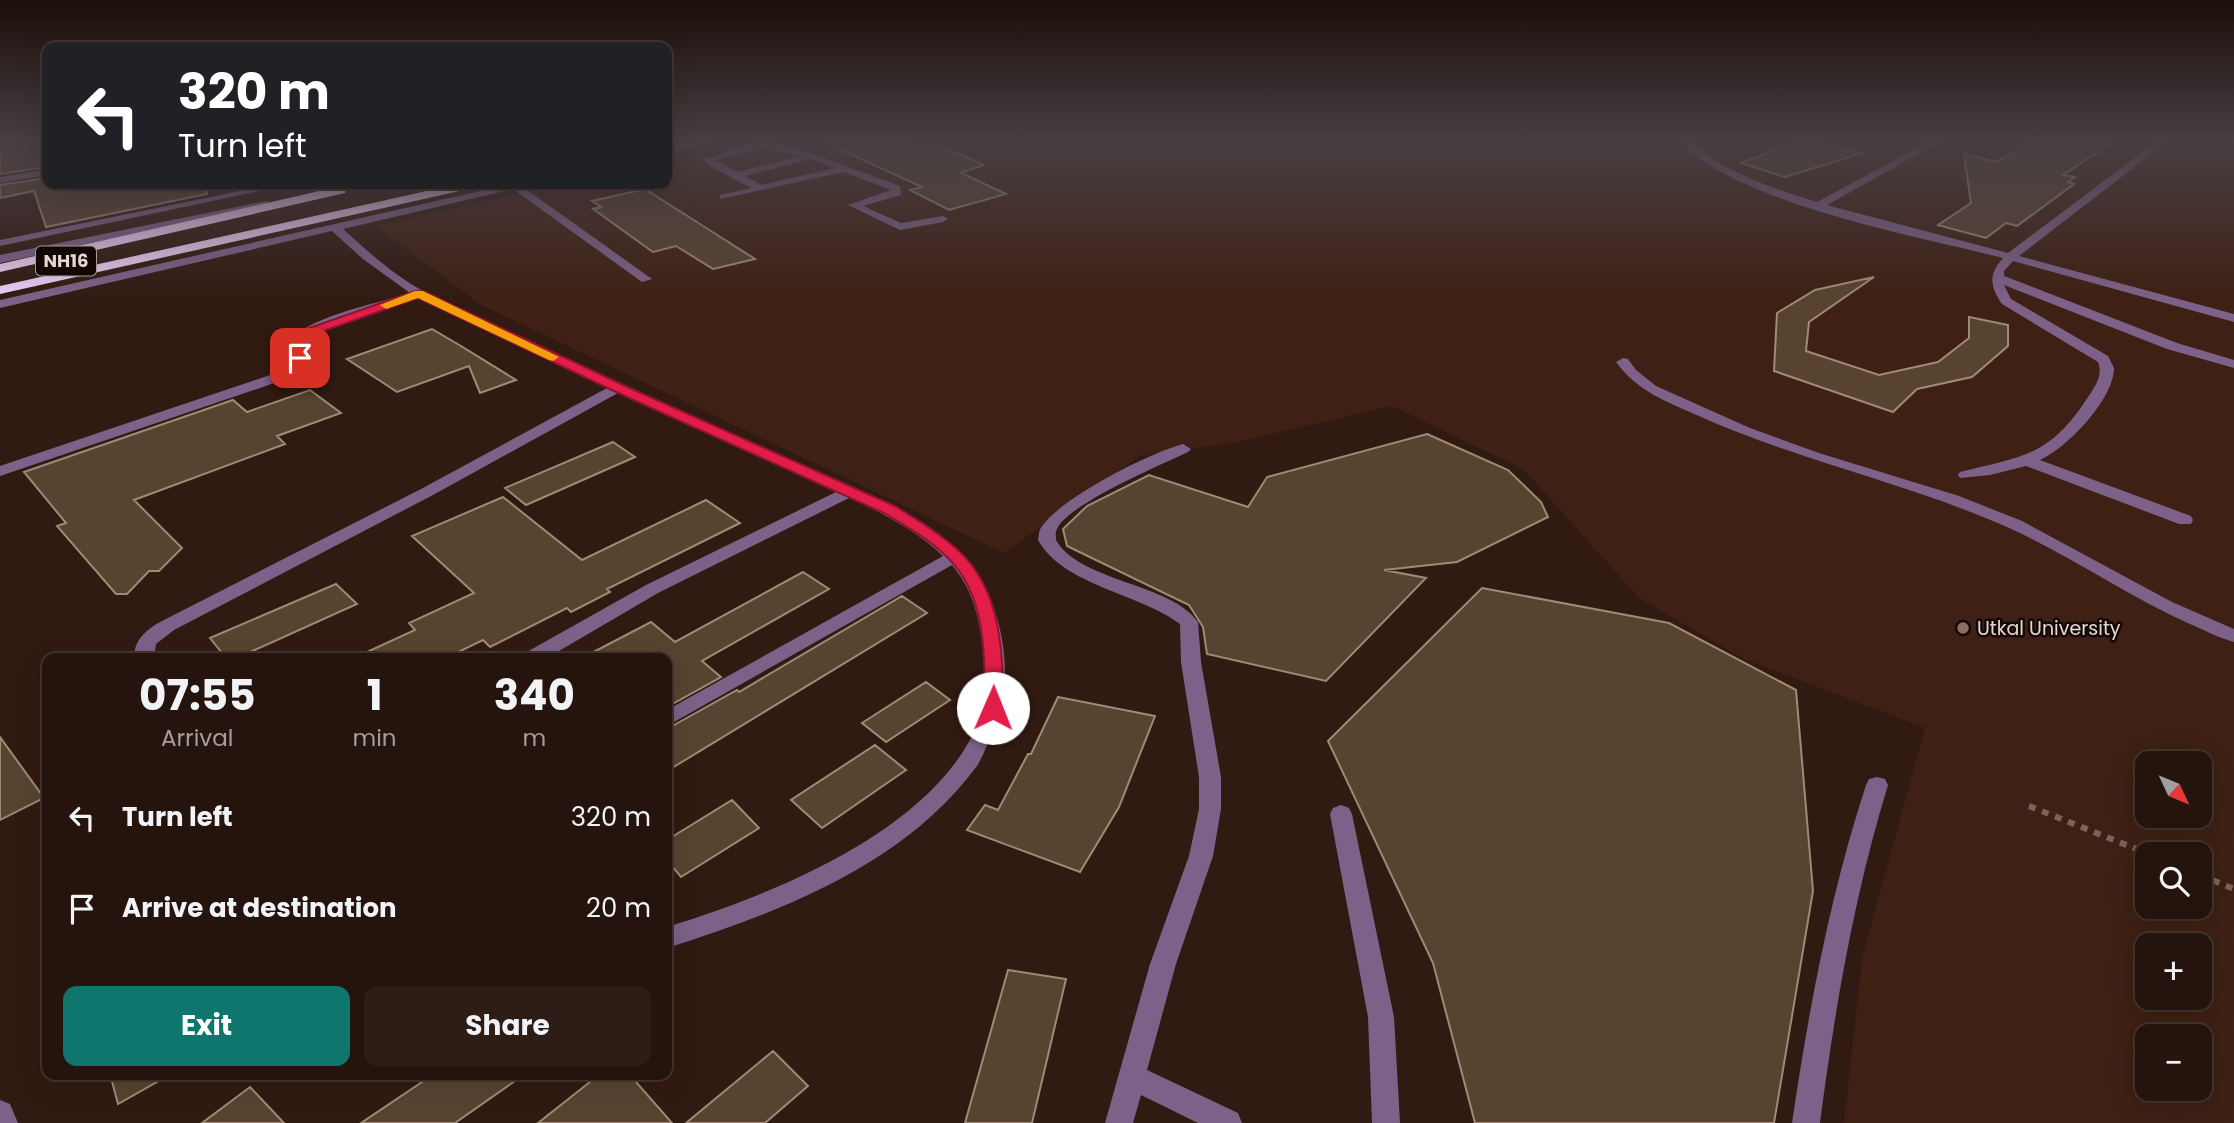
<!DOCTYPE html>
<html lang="en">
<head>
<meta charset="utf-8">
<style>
  body { margin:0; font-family:Poppins,sans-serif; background:#2d1d16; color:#f1f3f6; height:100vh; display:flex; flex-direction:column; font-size:26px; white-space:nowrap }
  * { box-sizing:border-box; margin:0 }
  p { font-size:23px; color:#a39e9d }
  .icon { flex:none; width:38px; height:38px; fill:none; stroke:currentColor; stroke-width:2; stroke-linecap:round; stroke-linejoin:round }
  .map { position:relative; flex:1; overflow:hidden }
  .details { position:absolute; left:42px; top:653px; width:630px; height:427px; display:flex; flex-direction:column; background:#25140d; border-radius:14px; box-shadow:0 7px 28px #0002,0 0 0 2px #42332e }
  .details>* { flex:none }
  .hud { position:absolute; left:42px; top:42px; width:630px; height:147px; border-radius:14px; box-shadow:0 7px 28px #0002,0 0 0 2px #42332e; background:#202124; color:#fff; overflow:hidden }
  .needle { width:46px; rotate:134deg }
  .tools { position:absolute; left:2135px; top:751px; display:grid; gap:14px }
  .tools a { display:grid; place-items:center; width:77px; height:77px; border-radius:14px; background:#25140d; box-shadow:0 7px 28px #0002,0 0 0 2px #42332e; font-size:35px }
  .pin { position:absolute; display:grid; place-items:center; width:60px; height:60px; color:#fff; margin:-30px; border-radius:14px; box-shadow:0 4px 10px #0006 }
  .me { position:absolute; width:77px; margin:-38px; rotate:1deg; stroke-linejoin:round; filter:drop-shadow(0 0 5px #0008) }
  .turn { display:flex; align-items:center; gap:24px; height:147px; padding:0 21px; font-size:32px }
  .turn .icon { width:91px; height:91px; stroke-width:2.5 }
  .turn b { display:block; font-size:49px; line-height:60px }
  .eta { display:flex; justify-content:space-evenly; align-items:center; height:119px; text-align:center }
  .eta b { font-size:42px; font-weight:700; line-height:49px }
  .button { display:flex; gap:14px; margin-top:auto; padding:14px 21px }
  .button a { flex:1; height:80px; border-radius:14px; background:#0f766e; color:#fff; font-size:28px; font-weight:700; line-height:80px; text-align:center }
  .button a+a { background:#2d1d16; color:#f1f3f6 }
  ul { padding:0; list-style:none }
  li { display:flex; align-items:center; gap:21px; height:91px; padding:0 21px }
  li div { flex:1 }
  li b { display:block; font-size:26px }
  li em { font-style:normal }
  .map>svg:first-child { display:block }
  .built { fill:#3e2014; fill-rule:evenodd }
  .building { fill:#574330; stroke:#a08a75; stroke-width:2 }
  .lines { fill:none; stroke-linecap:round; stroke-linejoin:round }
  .path { stroke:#78645c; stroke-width:6; stroke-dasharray:7 7; stroke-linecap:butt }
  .minor { fill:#7d6188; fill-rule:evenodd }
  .highway { fill:#ebcef6; fill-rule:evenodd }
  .route { fill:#e11d48; stroke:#92132f; stroke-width:2 }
  .slow { fill:#f59e0b }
  .education-dot { fill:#8d6e63; stroke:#120805; stroke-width:2.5 }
  .labels { text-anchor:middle; stroke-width:5; stroke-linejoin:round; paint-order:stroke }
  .shield { fill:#120805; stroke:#a79893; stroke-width:2 }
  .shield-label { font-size:18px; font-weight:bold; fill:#e7d6d0 }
  .poi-label { font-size:19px; fill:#e7d6d0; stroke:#120805; text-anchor:start }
</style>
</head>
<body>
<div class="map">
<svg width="2234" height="1123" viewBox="0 0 2234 1123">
  <rect width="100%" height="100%" fill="#311a11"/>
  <!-- built -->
  <path class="built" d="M 745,141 L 2234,141 L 2234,1123 L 1844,1123 L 1862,958 L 1925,728 L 1744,659 L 1639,598 L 1523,469 L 1392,406 L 1237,442 L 1140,456 L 1004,553 L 479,304 L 377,226 L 561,184 L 667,184 L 667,159 ZM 2147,763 L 2200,763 L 2200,816 L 2147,816 ZM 2147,854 L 2200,854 L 2200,906 L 2147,906 ZM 2147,945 L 2200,945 L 2200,998 L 2147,998 ZM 2147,1036 L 2200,1036 L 2200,1088 L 2147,1088 Z"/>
  <!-- building -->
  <path class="building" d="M 0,142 L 44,142 L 47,167 L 0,174 Z
    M 824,142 L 908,142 L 925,149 L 939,145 L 984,165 L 961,173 L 1006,194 L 949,210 L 910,190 L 922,187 Z
    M 1797,142 L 1814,142 L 1863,153 L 1785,177 L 1741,163 Z
    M 2031,142 L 2113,142 L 2063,175 L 2075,177 L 2068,182 L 2074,184 L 2017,226 L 2006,223 L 1986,238 L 1938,225 L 1971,203 L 1964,154 L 1996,162 Z
    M 47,178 L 47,184 L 206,184 L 207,194 L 46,227 L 34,191 L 0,198 L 0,185 Z
    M 645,189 L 755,259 L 713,269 L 676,246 L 653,252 L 593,209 L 601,207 L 592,201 Z
    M 1874,277 L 1809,322 L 1806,351 L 1879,375 L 1938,362 L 1969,338 L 1969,317 L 2008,325 L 2008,346 L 1972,377 L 1917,389 L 1893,412 L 1774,371 L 1777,313 L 1815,290 Z
    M 432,329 L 461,346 L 516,380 L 480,393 L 469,366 L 397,392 L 347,359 Z
    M 310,390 L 341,413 L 277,436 L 285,444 L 134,500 L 182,548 L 159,571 L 149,571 L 127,594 L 116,594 L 57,526 L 66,523 L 24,472 L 233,400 L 247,412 Z
    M 1427,434 L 1508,470 L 1541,502 L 1548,517 L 1457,562 L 1384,570 L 1426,578 L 1326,681 L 1207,654 L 1203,627 L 1189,605 L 1067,546 L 1063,529 L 1087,506 L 1149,475 L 1248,507 L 1267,477 Z
    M 613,442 L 635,457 L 526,505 L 505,488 Z
    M 503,497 L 582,560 L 706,500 L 740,523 L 607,589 L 610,592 L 571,612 L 567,608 L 490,647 L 483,640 L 446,658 L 354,658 L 415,630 L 409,623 L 474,593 L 412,536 Z
    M 803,572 L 829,589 L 702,661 L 721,677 L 667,707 L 667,658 L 582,658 L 651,622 L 675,642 Z
    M 336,584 L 357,604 L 237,658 L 226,658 L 210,638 Z
    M 1482,588 L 1669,623 L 1796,690 L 1813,891 L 1774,1123 L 1475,1123 L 1433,963 L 1328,741 Z
    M 902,596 L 927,613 L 667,771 L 667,729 L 737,690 L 739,692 Z
    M 926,682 L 950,700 L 886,742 L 862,723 Z
    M 1058,697 L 1155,716 L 1119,807 L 1080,872 L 967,830 L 985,805 L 998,810 L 1028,754 L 1031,754 Z
    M 0,737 L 44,798 L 0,820 Z
    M 875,745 L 906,770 L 822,828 L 791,800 Z
    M 732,800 L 759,828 L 681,877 L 667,860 L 667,840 Z
    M 1008,970 L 1066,979 L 1032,1123 L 965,1123 Z
    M 773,1051 L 808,1086 L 765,1123 L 686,1123 Z
    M 110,1074 L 171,1074 L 118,1104 Z
    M 434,1074 L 525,1074 L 455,1123 L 361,1123 Z
    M 600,1074 L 629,1074 L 672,1123 L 538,1123 Z
    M 250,1087 L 284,1123 L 202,1123 Z"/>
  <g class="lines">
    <!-- path -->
    <path class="path" d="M 2029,806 L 2149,854
      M 2200,875 L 2234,889"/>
    <!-- minor -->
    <path class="minor" d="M 696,141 L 715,141 L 667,154 L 667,148 Z
      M 760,141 L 798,148 L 900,186 L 901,195 L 863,206 L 901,223 L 943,216 L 948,219 L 943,222 L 900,230 L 848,205 L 891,190 L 844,172 L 720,199 L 720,195 L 751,188 L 710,166 L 704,159 ZM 767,147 L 774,151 L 801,156 L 737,172 L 715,160 ZM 811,159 L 834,168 L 762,185 L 745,176 Z
      M 1679,141 L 1689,141 C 1726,173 1772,188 1817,202 L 1930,141 L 1942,141 L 1827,205 L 2008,253 L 2157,141 L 2168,141 L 2019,256 L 2234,314 L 2234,322 L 2013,261 L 2004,271 L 2004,276 L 2177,343 L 2234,360 L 2234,368 L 2167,349 L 2004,285 L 2011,299 L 2108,356 L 2114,368 C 2114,399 2067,448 2040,460 L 2191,516 L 2193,520 L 2191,524 L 2179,524 L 2026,466 L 1990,475 L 1960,478 L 1958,475 L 1960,472 C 2024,456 2050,456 2088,397 C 2096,385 2103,375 2098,362 L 2002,304 C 1990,286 1988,275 2003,258 C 1916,236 1739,204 1679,141 Z
      M 47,169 L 47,175 L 0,183 L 0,177 Z
      M 274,184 L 293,184 L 0,246 L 0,240 Z
      M 354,184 L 374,184 L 321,196 L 316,193 Z
      M 511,184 L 528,184 L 523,187 L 652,279 L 642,282 L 513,189 L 343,229 C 368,252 395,276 425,292 C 465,314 508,331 549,350 C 630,388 711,424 793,461 C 850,487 917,508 962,554 C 1002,594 1018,680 993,730 C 988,742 984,755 977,766 C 904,865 780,912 667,948 L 667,927 C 772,895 945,827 982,712 C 988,692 986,668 983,648 C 979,617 973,590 952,565 L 667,726 L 667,710 L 943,556 C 916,530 883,513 849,498 L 658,593 L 547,658 L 522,658 L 525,653 L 646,585 L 836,492 L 618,393 L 433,495 L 174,630 L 156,644 L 154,658 L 134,658 C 134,640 146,630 160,622 L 421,489 L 607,388 L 418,298 C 378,311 331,320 297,347 L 310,363 L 295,376 L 0,476 L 0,466 L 285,370 L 295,362 L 282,346 C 308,316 372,305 410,293 L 363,259 L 332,231 L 0,308 L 0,300 Z
      M 266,201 L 271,204 L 270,206 L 0,263 L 0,255 Z
      M 1623,358 L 1628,359 L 1636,370 L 1656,386 L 1750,428 L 1819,453 L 1959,496 L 2022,521 L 2172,602 L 2234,629 L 2234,642 C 2219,638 2204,630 2190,624 C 2127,596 2070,555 2007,527 C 1907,483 1799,461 1699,416 C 1667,402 1637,391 1616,362 Z
      M 1183,444 L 1191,449 L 1188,452 C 1161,465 1068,504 1057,529 C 1055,532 1056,536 1056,540 C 1080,582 1171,583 1198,622 L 1201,662 L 1221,777 L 1221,809 L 1213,856 L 1176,964 L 1147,1070 L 1238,1113 L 1242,1123 L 1198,1123 L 1141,1095 L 1133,1123 L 1105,1123 L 1150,964 L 1189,856 L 1199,809 L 1199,777 L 1181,662 L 1180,624 C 1139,593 1064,586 1038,540 C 1039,534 1039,529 1043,525 C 1063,497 1149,453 1183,444 Z
      M 1877,777 L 1885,779 L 1888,785 C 1854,896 1835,1008 1820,1123 L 1792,1123 C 1809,1008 1830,895 1866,785 L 1869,779 Z
      M 1341,805 L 1349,808 L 1352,814 L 1394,1017 L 1400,1123 L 1372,1123 L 1368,1017 L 1330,814 L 1333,808 Z
      M 0,1100 L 10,1104 L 18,1123 L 0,1123 Z"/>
    <!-- highway -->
    <path class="highway" d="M 458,184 L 479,184 L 473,188 L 0,294 L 0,286 Z
      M 341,186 L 345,187 L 345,193 L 0,272 L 0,264 Z"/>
  </g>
  <!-- sky -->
  <linearGradient id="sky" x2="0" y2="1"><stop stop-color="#1b0e09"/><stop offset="0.47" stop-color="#483e43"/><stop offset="1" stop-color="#483e43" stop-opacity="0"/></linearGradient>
  <rect width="2234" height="299" fill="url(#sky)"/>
  <!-- route -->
  <path class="route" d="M 415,291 L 423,291 L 623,385 L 897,507 C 918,521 940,533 959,551 C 1002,591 1003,654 1003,708 L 1000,713 L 987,713 L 984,708 C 985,658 987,596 948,558 C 930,540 908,527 886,514 L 614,391 L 418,298 L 309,336 L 296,346 L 307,358 L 305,360 L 296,360 L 283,345 L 301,331 Z"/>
  <!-- slow -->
  <path class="slow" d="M 415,291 L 423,291 L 559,357 L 553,361 L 549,360 L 418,298 L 386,309 L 380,305 Z"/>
  <!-- markers -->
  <circle class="education-dot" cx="1963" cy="628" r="7"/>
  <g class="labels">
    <!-- shield labels -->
    <rect class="shield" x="36" y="246.5" width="60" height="29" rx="5"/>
    <g class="shield-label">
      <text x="66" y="267">NH16</text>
    </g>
    <!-- poi labels -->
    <g class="poi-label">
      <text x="1977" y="635">Utkal University</text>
    </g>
  </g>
</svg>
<div class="tools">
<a><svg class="needle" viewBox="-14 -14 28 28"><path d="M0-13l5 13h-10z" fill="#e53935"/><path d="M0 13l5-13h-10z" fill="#a39e9d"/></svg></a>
<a><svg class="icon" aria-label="search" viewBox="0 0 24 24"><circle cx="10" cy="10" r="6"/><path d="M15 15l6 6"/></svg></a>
<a>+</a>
<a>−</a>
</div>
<div class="pin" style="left:300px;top:358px;background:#d93025"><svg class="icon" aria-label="arrive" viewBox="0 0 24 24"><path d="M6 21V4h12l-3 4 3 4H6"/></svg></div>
<svg class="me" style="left:993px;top:708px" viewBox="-20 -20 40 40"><circle r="19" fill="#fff"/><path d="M0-13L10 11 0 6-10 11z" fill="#e11d48"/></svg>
<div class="hud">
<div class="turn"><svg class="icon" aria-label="left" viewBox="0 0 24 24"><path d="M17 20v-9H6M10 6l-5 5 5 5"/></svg><div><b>320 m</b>Turn left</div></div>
</div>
<section class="details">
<div class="eta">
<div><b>07:55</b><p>Arrival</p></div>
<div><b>1</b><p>min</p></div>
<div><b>340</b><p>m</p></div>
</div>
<ul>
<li><svg class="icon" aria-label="left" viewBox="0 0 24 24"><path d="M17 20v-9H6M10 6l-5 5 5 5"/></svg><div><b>Turn left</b></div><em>320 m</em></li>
<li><svg class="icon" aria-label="arrive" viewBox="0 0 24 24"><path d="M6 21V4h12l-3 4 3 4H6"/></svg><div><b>Arrive at destination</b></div><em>20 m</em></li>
</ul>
<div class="button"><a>Exit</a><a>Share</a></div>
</section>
</div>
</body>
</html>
